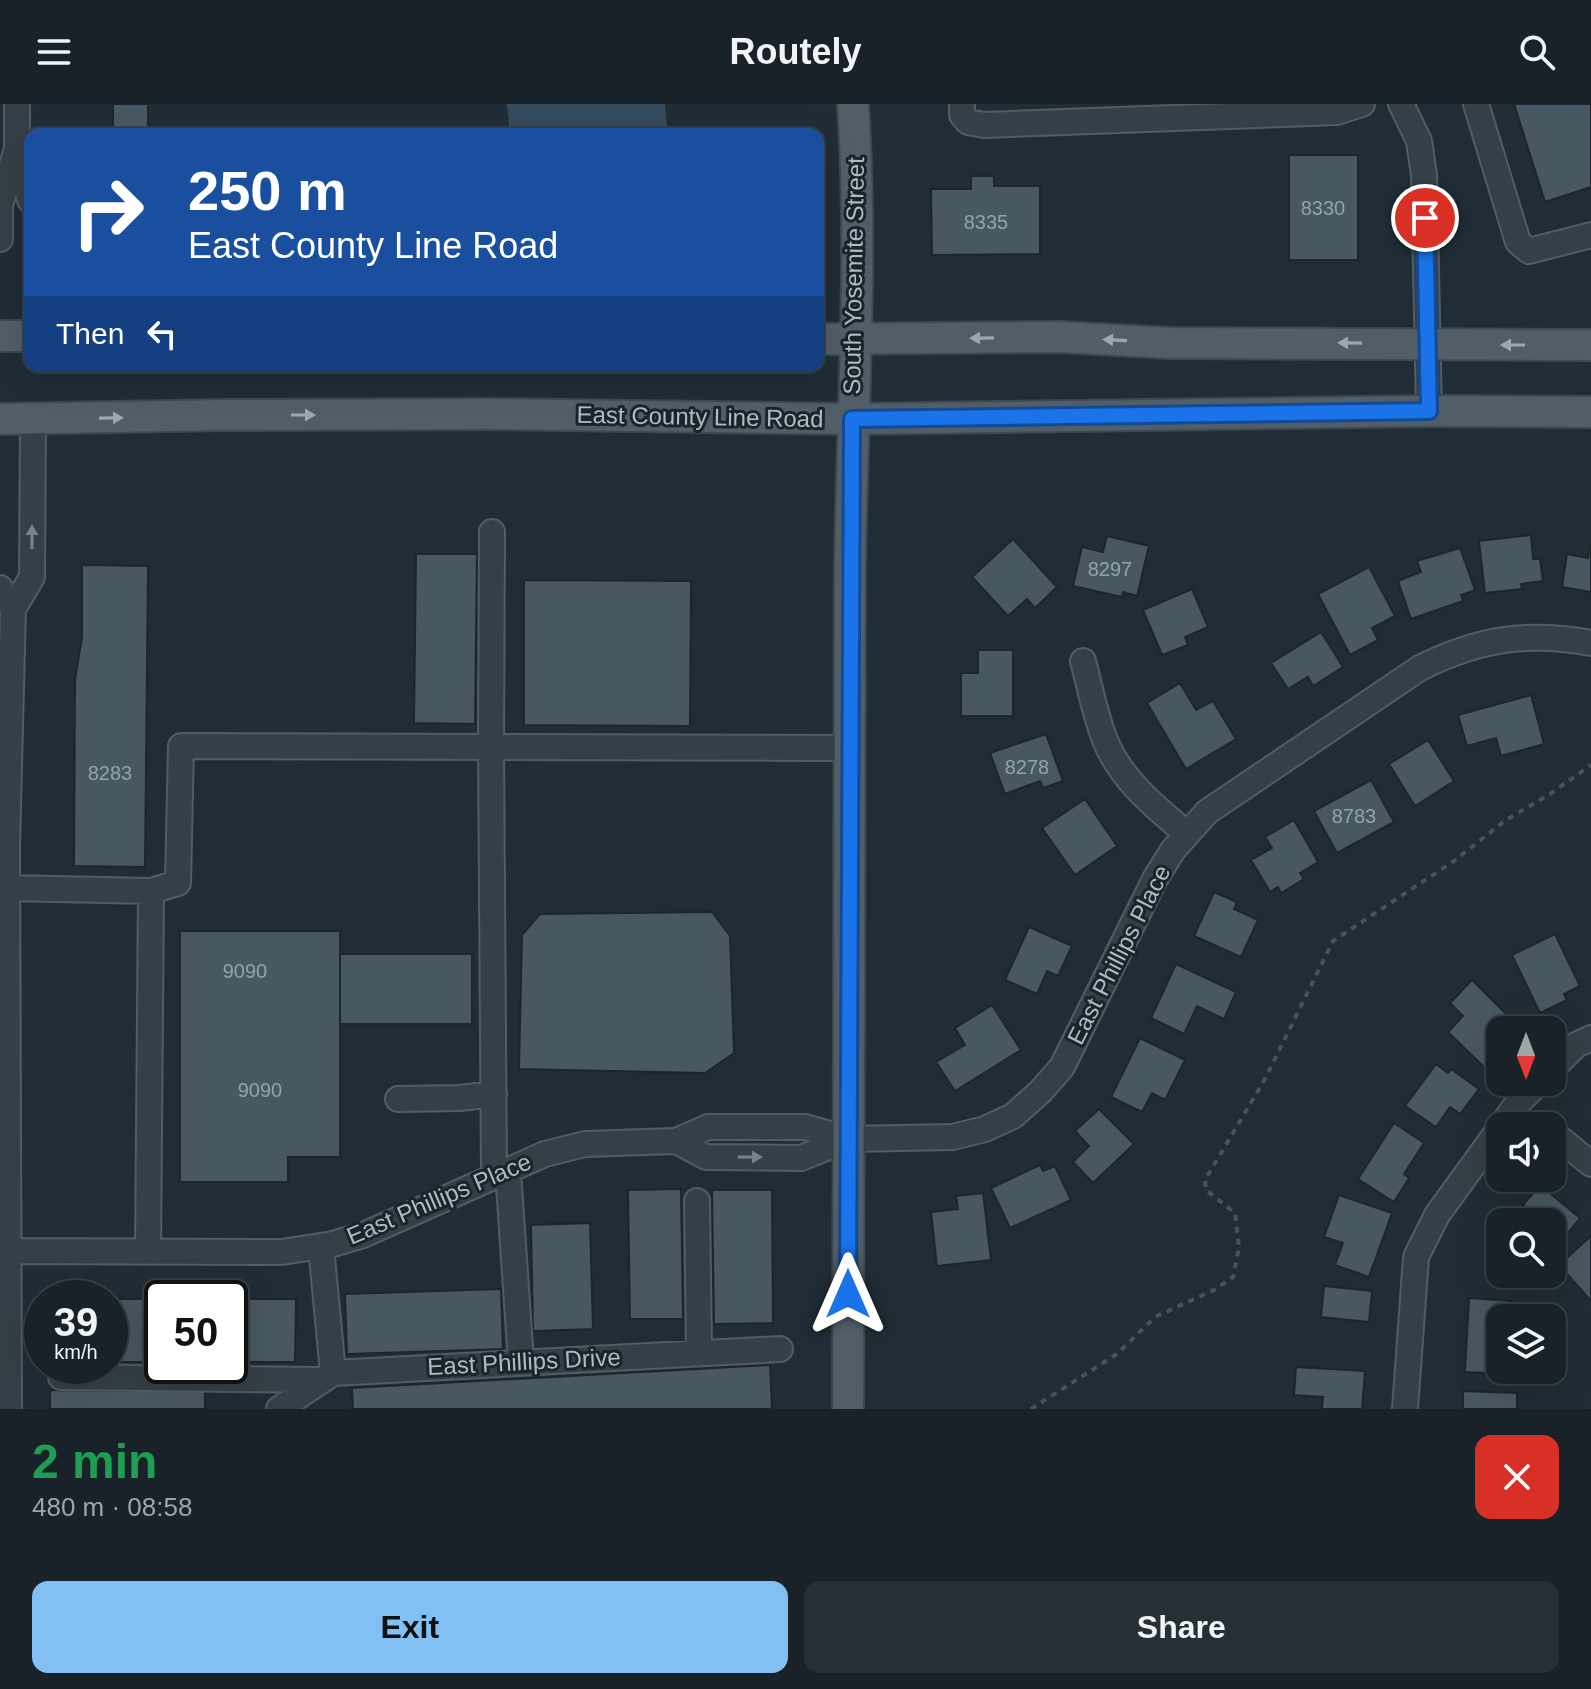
<!DOCTYPE html>
<html lang="en">
<head>
<meta charset="utf-8">
<style>
  body { margin:0; font-family:Arial,sans-serif; background:#252f34; color:#f1f3f6; height:100vh; display:flex; flex-direction:column; font-size:30px; white-space:nowrap }
  * { box-sizing:border-box; margin:0 }
  p { font-size:26px; color:#9fa4a8 }
  .icon { flex:none; width:44px; height:44px; fill:none; stroke:currentColor; stroke-width:2; stroke-linecap:round; stroke-linejoin:round }
  .map { position:relative; height:1305px; overflow:hidden }
  .side { display:flex; flex-direction:column; background:#182228; flex:1 }
  .side>* { flex:none }
  .banner { position:absolute; left:24px; top:24px; width:800px; height:244px; border-radius:16px; box-shadow:0 8px 32px #0002,0 0 0 2px #363f45; background:#1a4fa0; color:#fff; overflow:hidden }
  .needle { width:52px; rotate:180deg }
  .tools { position:absolute; left:1486px; top:912px; display:grid; gap:16px }
  .tools a { display:grid; place-items:center; width:80px; height:80px; border-radius:16px; background:#182228; box-shadow:0 8px 32px #0002,0 0 0 2px #363f45; font-size:40px }
  .speed { position:absolute; left:24px; top:1176px; display:flex; gap:16px; font-size:40px; font-weight:700; text-align:center }
  .speed>* { display:grid; place-content:center; width:104px; height:104px; border-radius:50%; background:#182228; box-shadow:0 8px 32px #0002,0 0 0 2px #363f45; line-height:1 }
  .speed small { font-size:20px; font-weight:400 }
  .speed .limit { border:4px solid #111; border-radius:12px; background:#fff; color:#111 }
  .pin { position:absolute; display:grid; place-items:center; width:68px; height:68px; color:#fff; margin:-34px; border:4px solid #fff; border-radius:50%; box-shadow:0 2px 8px #0007 }
  .me { position:absolute; width:88px; margin:-44px; rotate:0deg; stroke-linejoin:round; filter:drop-shadow(0 0 6px #0008) }
  .turn { display:flex; align-items:center; gap:28px; height:168px; padding:0 32px; font-size:36px }
  .turn .icon { width:104px; height:104px; stroke-width:2.5 }
  .turn b { display:block; font-size:56px; line-height:68px }
  .then { display:flex; align-items:center; height:76px; padding:0 32px; background:#0003; gap:16px; font-size:30px }
  .round { display:grid; place-items:center; flex:none; width:84px; height:84px; border-radius:16px; background:#252f34 }
  .headline { display:flex; align-items:center; justify-content:space-between; height:136px; padding:0 32px }
  h1 { font-size:48px; font-weight:600; line-height:60px; color:#1e9e55 }
  .button { display:flex; gap:16px; margin-top:auto; padding:16px 32px }
  .button a { flex:1; height:92px; border-radius:16px; background:#82c0f4; color:#111; font-size:32px; font-weight:600; line-height:92px; text-align:center }
  .button a+a { background:#252f34; color:#f1f3f6 }
  header { display:flex; justify-content:space-between; align-items:center; height:104px; padding:0 32px; background:#182228; font-size:36px; font-weight:600 }
  .map>svg:first-child { display:block }
  .water { fill:#344c5d }
  .building { fill:#485862; stroke:#1b262d; stroke-width:2 }
  .lines { fill:none; stroke-linecap:round; stroke-linejoin:round }
  .minor-casing { stroke:#515d65; stroke-width:28 }
  .major-casing { stroke:#3d4850; stroke-width:34 }
  .path { stroke:#425655; stroke-width:4; stroke-dasharray:6 6; stroke-linecap:butt }
  .minor { stroke:#343f47; stroke-width:24 }
  .major { stroke:#525e67; stroke-width:30 }
  .oneway { fill:#9ca8b1 }
  .oneway2 { fill:#77838c }
  .route-casing { stroke:#114b97; stroke-width:20 }
  .route { stroke:#1a73e8; stroke-width:14 }
  .labels { text-anchor:middle; stroke-width:6; stroke-linejoin:round; paint-order:stroke }
  .number-label { font-size:20px; fill:#94a2ac }
  .street-label { font-size:24px; fill:#aebac4; stroke:#19242b }
</style>
</head>
<body>
<header><svg class="icon" aria-label="menu" viewBox="0 0 24 24"><path d="M4 6h16M4 12h16M4 18h16"/></svg>Routely<svg class="icon" aria-label="search" viewBox="0 0 24 24"><circle cx="10" cy="10" r="6"/><path d="M15 15l6 6"/></svg></header>
<div class="map">
<svg width="1591" height="1305" viewBox="0 0 1591 1305">
  <rect width="100%" height="100%" fill="#202d36"/>
  <!-- water -->
  <path class="water" d="M 507,0 L 665,0 L 668,30 L 510,30 Z"/>
  <!-- building -->
  <path class="building" d="M 113,0 L 148,0 L 148,30 L 113,30 Z
    M 1514,0 L 1591,0 L 1591,83 L 1545,98 Z
    M 1289,51 L 1358,51 L 1358,156 L 1289,156 Z
    M 971,72 L 994,72 L 994,82 L 1040,82 L 1040,150 L 932,151 L 931,85 L 971,85 Z
    M 1531,431 L 1533,455 L 1540,455 L 1543,477 L 1521,480 L 1522,485 L 1485,489 L 1479,437 Z
    M 1107,432 L 1149,442 L 1137,492 L 1123,488 L 1122,493 L 1073,482 L 1082,443 L 1103,448 Z
    M 1013,435 L 1057,483 L 1035,504 L 1027,495 L 1008,512 L 972,473 Z
    M 1591,440 L 1591,488 L 1562,483 L 1567,450 L 1588,454 Z
    M 1460,444 L 1475,486 L 1461,491 L 1463,497 L 1411,515 L 1398,477 L 1421,468 L 1417,457 Z
    M 416,450 L 477,450 L 475,620 L 414,619 Z
    M 82,461 L 148,462 L 145,763 L 74,762 L 75,576 L 82,533 Z
    M 1369,463 L 1395,512 L 1372,524 L 1378,536 L 1350,551 L 1318,490 Z
    M 524,476 L 691,477 L 690,622 L 524,621 Z
    M 1192,485 L 1208,523 L 1185,533 L 1188,541 L 1162,551 L 1143,506 Z
    M 1321,528 L 1343,563 L 1313,582 L 1308,573 L 1288,585 L 1271,559 Z
    M 978,546 L 1013,546 L 1013,612 L 961,612 L 961,569 L 978,569 Z
    M 1180,579 L 1196,606 L 1213,597 L 1236,635 L 1186,665 L 1147,599 Z
    M 1531,591 L 1544,640 L 1501,652 L 1496,634 L 1467,642 L 1458,611 Z
    M 1046,630 L 1063,677 L 1043,684 L 1040,677 L 1005,690 L 990,649 Z
    M 1428,636 L 1454,677 L 1415,702 L 1389,660 Z
    M 1371,676 L 1394,718 L 1337,749 L 1314,707 Z
    M 1085,695 L 1117,742 L 1075,771 L 1042,724 Z
    M 1294,716 L 1318,758 L 1300,769 L 1304,775 L 1281,789 L 1278,783 L 1270,788 L 1251,756 L 1272,744 L 1265,733 Z
    M 1214,788 L 1237,798 L 1234,805 L 1258,816 L 1241,853 L 1194,832 Z
    M 712,808 L 730,832 L 734,949 L 705,969 L 519,965 L 522,831 L 540,810 Z
    M 1029,823 L 1072,842 L 1058,872 L 1047,867 L 1037,890 L 1005,876 Z
    M 180,827 L 340,827 L 340,1053 L 288,1053 L 288,1078 L 180,1078 Z
    M 1555,830 L 1580,882 L 1564,890 L 1567,896 L 1540,909 L 1512,851 Z
    M 340,850 L 472,850 L 472,920 L 340,920 Z
    M 1176,860 L 1236,888 L 1224,915 L 1197,902 L 1184,930 L 1151,914 Z
    M 1472,876 L 1514,918 L 1506,926 L 1500,926 L 1498,934 L 1500,952 L 1487,966 L 1448,928 L 1463,912 L 1450,899 Z
    M 992,901 L 1021,946 L 955,987 L 936,958 L 965,941 L 955,924 Z
    M 1140,934 L 1185,956 L 1165,996 L 1152,989 L 1142,1008 L 1111,993 Z
    M 1436,960 L 1448,969 L 1451,965 L 1479,985 L 1460,1010 L 1450,1003 L 1436,1023 L 1405,1002 Z
    M 1099,1005 L 1134,1040 L 1093,1079 L 1073,1058 L 1089,1042 L 1075,1027 Z
    M 1394,1019 L 1424,1039 L 1404,1070 L 1409,1074 L 1394,1098 L 1358,1075 Z
    M 1040,1061 L 1043,1067 L 1055,1062 L 1071,1096 L 1010,1124 L 991,1084 Z
    M 1540,1081 L 1580,1114 L 1552,1149 L 1552,1118 L 1519,1118 L 1529,1106 L 1523,1101 Z
    M 681,1085 L 683,1215 L 630,1215 L 628,1086 Z
    M 712,1086 L 772,1086 L 773,1219 L 714,1220 Z
    M 983,1089 L 991,1156 L 937,1162 L 931,1108 L 958,1105 L 956,1092 Z
    M 1339,1091 L 1392,1109 L 1369,1173 L 1335,1161 L 1343,1139 L 1324,1133 Z
    M 590,1119 L 593,1225 L 533,1227 L 531,1121 Z
    M 1591,1132 L 1591,1197 L 1559,1161 Z
    M 1324,1182 L 1372,1187 L 1369,1218 L 1321,1213 Z
    M 501,1185 L 503,1245 L 347,1250 L 345,1190 Z
    M 1469,1194 L 1512,1197 L 1511,1214 L 1500,1214 L 1500,1266 L 1508,1266 L 1507,1270 L 1465,1268 Z
    M 110,1195 L 162,1195 L 162,1258 L 110,1258 Z
    M 230,1195 L 296,1195 L 295,1258 L 230,1258 Z
    M 770,1261 L 772,1305 L 353,1305 L 352,1284 Z
    M 1296,1263 L 1365,1267 L 1362,1305 L 1322,1305 L 1323,1293 L 1294,1291 Z
    M 50,1286 L 205,1287 L 205,1305 L 50,1305 Z
    M 1463,1287 L 1517,1289 L 1517,1305 L 1463,1305 Z"/>
  <g class="lines">
    <defs>
      <path id="minor" d="M 17,0 L 17,46 L 30,96
        M 962,0 L 962,11 L 968,18 L 984,21 L 1337,8 L 1362,0
        M 1401,0 L 1419,37 L 1424,71 L 1429,307
        M 1476,0 L 1518,138 L 1529,147 L 1591,131
        M 0,135 L 0,101 L 16,48
        M 492,428 L 491,643 L 494,1073
        M 0,484 L 13,505
        M 1083,557 C 1090,583 1095,611 1105,636 C 1121,676 1155,703 1187,730
        M 7,784 L 151,787 L 178,779 L 181,642 L 849,644
        M 1552,965 L 1576,941 L 1591,934
        M 398,995 L 460,994 L 494,990
        M 1501,1022 L 1517,1000 L 1539,978
        M 1552,1028 L 1591,1060
        M 676,1037 L 706,1053 L 801,1054 L 848,1035
        M 508,1067 L 521,1258
        M 697,1097 L 699,1249
        M 321,1143 L 333,1269
        M 0,1147 L 282,1148 L 333,1140 L 363,1131 L 545,1050 L 585,1040 L 676,1037 L 708,1023 L 805,1023 L 848,1035 L 953,1033 L 985,1025 L 1013,1012 L 1040,988 L 1062,963 L 1155,775 L 1173,746 L 1207,708 L 1420,564 C 1478,535 1527,527 1591,539
        M 148,1148 L 151,787
        M 61,1273 L 321,1276
        M 9,1305 L 7,741 L 13,505 L 32,473 L 33,316
        M 279,1305 L 333,1269 L 780,1245
        M 1405,1305 L 1416,1153 L 1437,1111 L 1500,1024"/>
      <path id="major" d="M 0,232 L 30,232
        M 818,235 L 1060,233 L 1170,239 L 1591,241
        M 0,315 L 225,311 L 488,310 L 852,315 L 1429,307 L 1591,308
        M 848,1305 C 848,1025 848,745 850,465 C 852,311 863,155 853,0"/>
    </defs>
    <!-- minor casing -->
    <use href="#minor" class="minor-casing"/>
    <!-- major casing -->
    <use href="#major" class="major-casing"/>
    <!-- path -->
    <path class="path" d="M 1031,1305 L 1117,1250 L 1155,1213 L 1216,1185 L 1233,1173 L 1239,1143 L 1235,1109 L 1206,1086 L 1205,1076 L 1265,975 L 1333,837 L 1454,757 L 1506,716 L 1550,690 L 1591,661"/>
    <!-- minor -->
    <use href="#minor" class="minor"/>
    <!-- major -->
    <use href="#major" class="major"/>
  </g>
  <!-- one-way arrows -->
  <defs><path id="oneway-solid" d="M-6-.8H1V-3.2L6.5 0L1 3.2V.8H-6Z" transform="scale(2)"/></defs>
  <g class="oneway">
    <use href="#oneway-solid" transform="translate(982 234) rotate(179)"/>
    <use href="#oneway-solid" transform="translate(1115 236) rotate(-177)"/>
    <use href="#oneway-solid" transform="translate(1350 239) rotate(-179)"/>
    <use href="#oneway-solid" transform="translate(1513 241) rotate(180)"/>
    <use href="#oneway-solid" transform="translate(303 311)"/>
    <use href="#oneway-solid" transform="translate(111 314) rotate(-1)"/>
  </g>
  <g class="oneway2">
    <use href="#oneway-solid" transform="translate(32 433) rotate(-90)"/>
    <use href="#oneway-solid" transform="translate(750 1053)"/>
  </g>
  <g class="lines">
    <defs>
      <path id="route" d="M 848,1190 L 852,315 L 1429,307 L 1425,114"/>
    </defs>
    <!-- route casing -->
    <use href="#route" class="route-casing"/>
    <!-- route -->
    <use href="#route" class="route"/>
  </g>
  <g class="labels">
    <!-- number labels -->
    <g class="number-label">
      <text x="1323" y="111">8330</text>
      <text x="986" y="125">8335</text>
      <text x="1110" y="472">8297</text>
      <text x="1027" y="670">8278</text>
      <text x="110" y="676">8283</text>
      <text x="1354" y="719">8783</text>
      <text x="245" y="874">9090</text>
      <text x="260" y="993">9090</text>
    </g>
    <!-- street labels -->
    <g class="street-label">
      <text transform="translate(854 172) rotate(-89)" y="8">South Yosemite Street</text>
      <text transform="translate(700 313) rotate(1)" y="8">East County Line Road</text>
      <text transform="translate(1119 851) rotate(-63)" y="8">East Phillips Place</text>
      <text transform="translate(439 1095) rotate(-23)" y="8">East Phillips Place</text>
      <text transform="translate(524 1258) rotate(-3)" y="8">East Phillips Drive</text>
    </g>
  </g>
</svg>
<div class="tools">
<a><svg class="needle" viewBox="-14 -14 28 28"><path d="M0-13l5 13h-10z" fill="#e53935"/><path d="M0 13l5-13h-10z" fill="#9fa4a8"/></svg></a>
<a><svg class="icon" aria-label="sound" viewBox="0 0 24 24"><path d="M4 9h4l5-4v14l-5-4H4zM17 9q2 3 0 6"/></svg></a>
<a><svg class="icon" aria-label="search" viewBox="0 0 24 24"><circle cx="10" cy="10" r="6"/><path d="M15 15l6 6"/></svg></a>
<a><svg class="icon" aria-label="layers" viewBox="0 0 24 24"><path d="M12 4l9 5-9 5-9-5zM3 14l9 5 9-5"/></svg></a>
</div>
<div class="speed"><div>39<small>km/h</small></div><div class="limit">50</div></div>
<div class="pin" style="left:1425px;top:114px;background:#d93025"><svg class="icon" aria-label="arrive" viewBox="0 0 24 24"><path d="M6 21V4h12l-3 4 3 4H6"/></svg></div>
<svg class="me" style="left:848px;top:1190px" viewBox="-20 -20 40 40"><path d="M0-17L14 15 0 8-14 15z" fill="#1a73e8" stroke="#fff" stroke-width="4"/></svg>
<div class="banner">
<div class="turn"><svg class="icon" aria-label="right" viewBox="0 0 24 24"><path d="M7 20v-9h11M14 6l5 5-5 5"/></svg><div><b>250 m</b>East County Line Road</div></div>
<div class="then">Then<svg class="icon" aria-label="left" viewBox="0 0 24 24"><path d="M17 20v-9H6M10 6l-5 5 5 5"/></svg></div>
</div>
</div>
<section class="side">
<div class="headline"><div><h1>2 min</h1><p>480 m · 08:58</p></div><a class="round" style="background:#d93025;color:#fff"><svg class="icon" aria-label="close" viewBox="0 0 24 24"><path d="M6 6l12 12M18 6L6 18"/></svg></a></div>
<div class="button"><a>Exit</a><a>Share</a></div>
</section>
</body>
</html>
